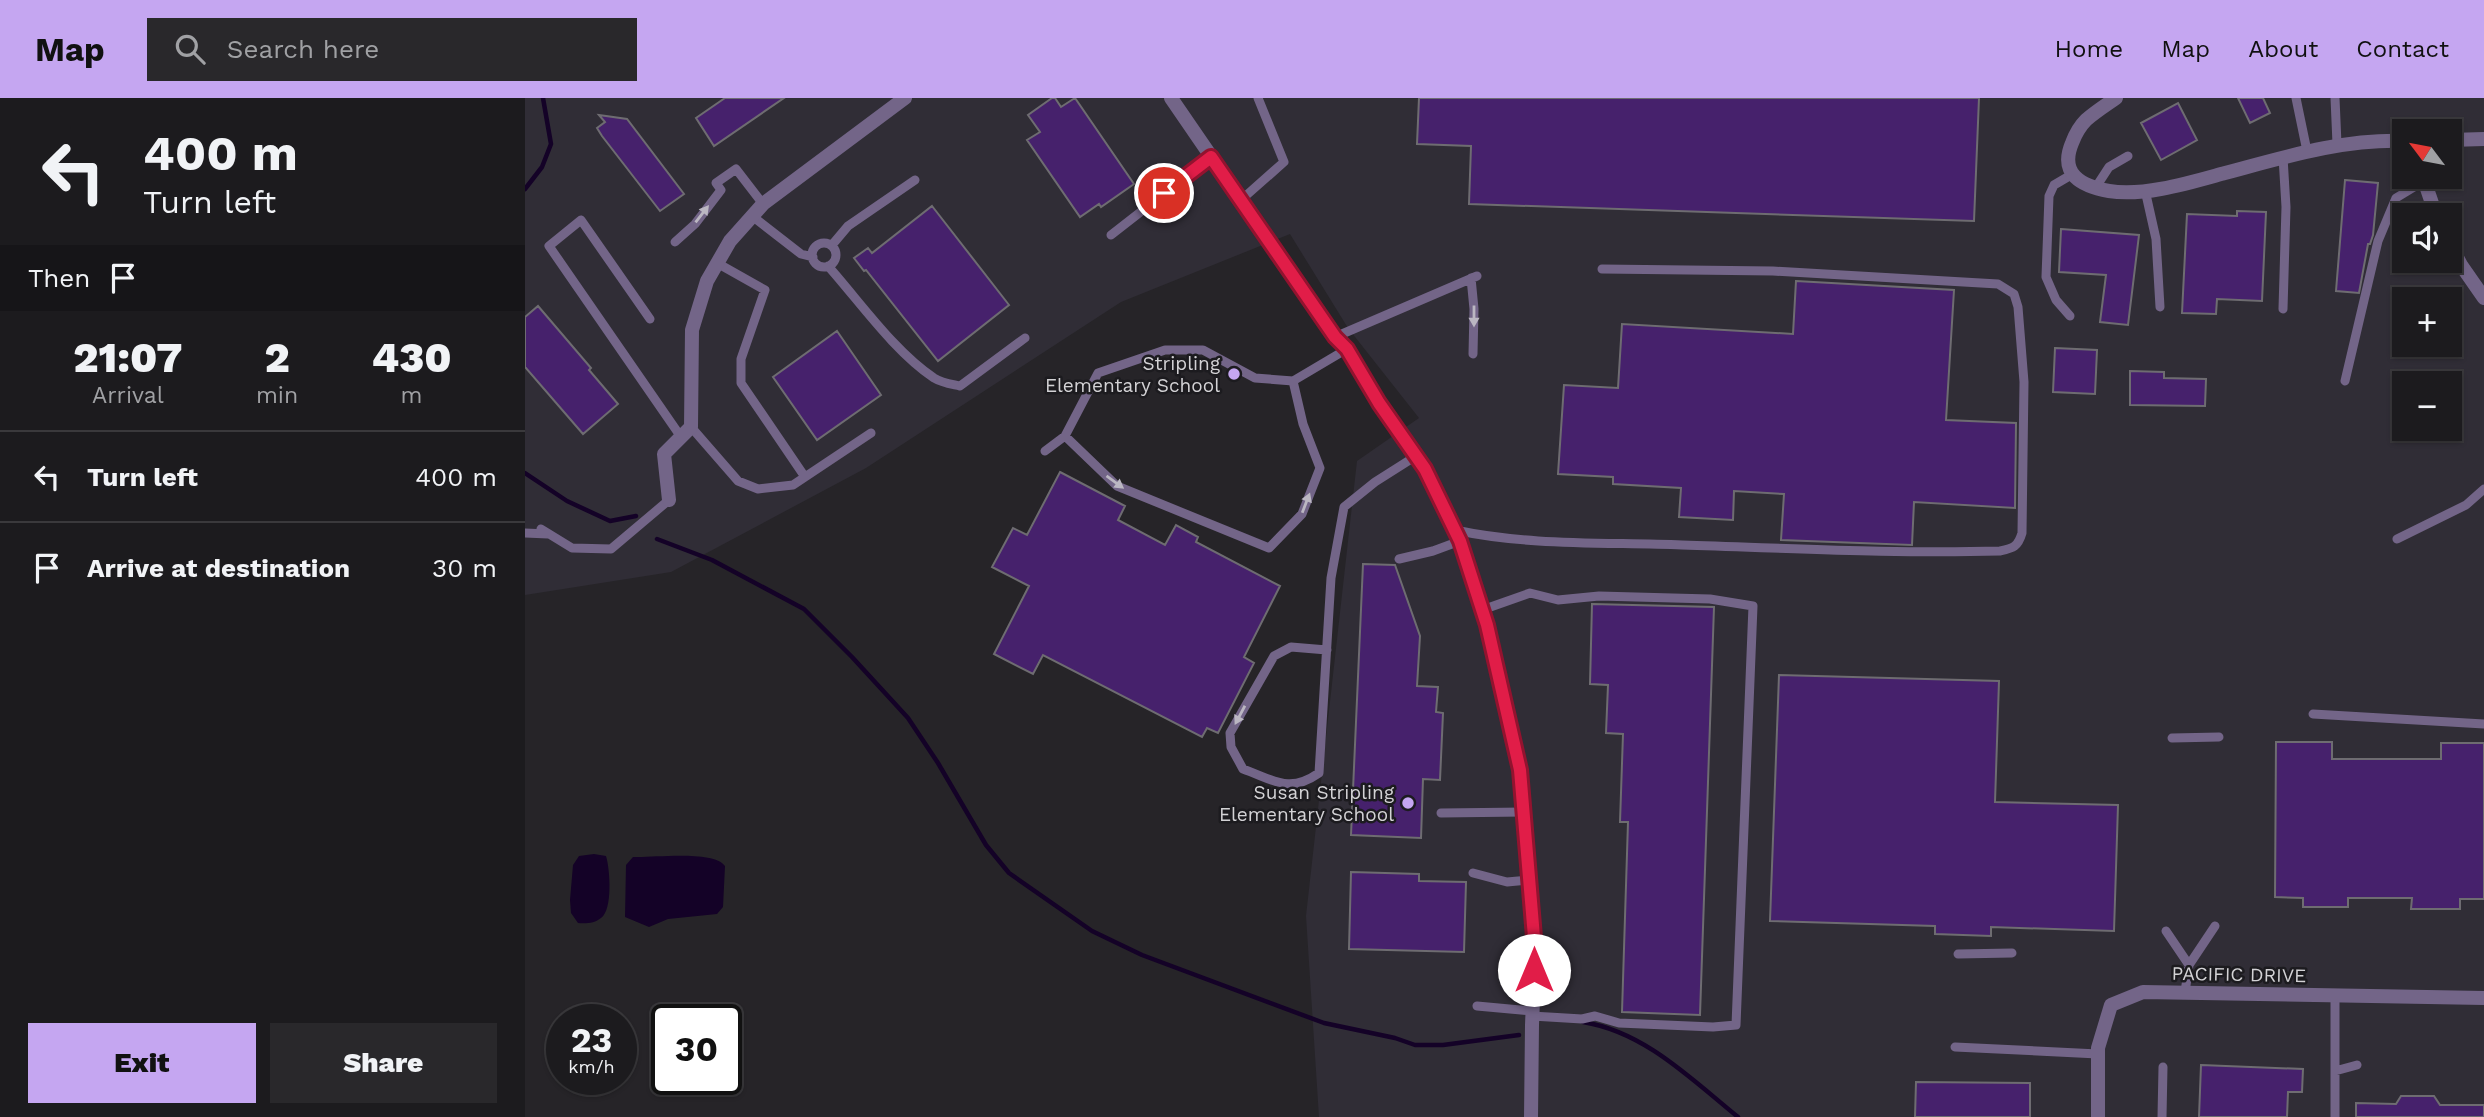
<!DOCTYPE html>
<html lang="en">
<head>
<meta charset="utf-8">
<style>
  body { margin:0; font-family:"Work Sans",sans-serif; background:#29282b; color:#f1f3f6; height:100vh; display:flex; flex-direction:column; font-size:26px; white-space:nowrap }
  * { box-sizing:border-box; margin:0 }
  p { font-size:23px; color:#a0a1a4 }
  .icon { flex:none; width:38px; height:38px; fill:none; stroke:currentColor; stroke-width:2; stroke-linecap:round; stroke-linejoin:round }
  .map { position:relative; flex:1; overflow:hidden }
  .sheet { display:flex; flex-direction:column; background:#1c1b1e; width:525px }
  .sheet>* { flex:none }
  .guide { background:#1c1b1e; color:#f1f3f6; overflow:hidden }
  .needle { width:46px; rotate:302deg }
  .controls { position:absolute; left:1867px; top:21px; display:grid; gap:14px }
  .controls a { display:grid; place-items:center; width:70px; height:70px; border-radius:0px; background:#1c1b1e; box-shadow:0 2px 5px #0004,0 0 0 2px #3a393c; font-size:35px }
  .speed { position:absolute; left:21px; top:906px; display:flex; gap:14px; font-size:35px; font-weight:700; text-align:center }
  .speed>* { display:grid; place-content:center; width:91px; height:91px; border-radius:50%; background:#1c1b1e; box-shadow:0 2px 5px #0004,0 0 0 2px #3a393c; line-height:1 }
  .speed small { font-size:18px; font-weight:400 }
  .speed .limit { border:4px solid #111; border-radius:10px; background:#fff; color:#111 }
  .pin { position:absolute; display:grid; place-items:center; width:60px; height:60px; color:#fff; margin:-30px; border:4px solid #fff; border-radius:50%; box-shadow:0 2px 7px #0007 }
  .me { position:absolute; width:77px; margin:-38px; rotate:0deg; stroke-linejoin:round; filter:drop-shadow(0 0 5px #0008) }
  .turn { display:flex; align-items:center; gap:24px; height:147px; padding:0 28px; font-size:32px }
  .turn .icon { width:91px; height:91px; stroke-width:2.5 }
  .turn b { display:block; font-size:49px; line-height:60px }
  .then { display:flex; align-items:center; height:66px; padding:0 28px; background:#0003; gap:14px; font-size:26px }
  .eta { display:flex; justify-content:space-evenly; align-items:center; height:119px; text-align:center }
  .eta b { font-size:42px; font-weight:800; line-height:49px }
  .action { display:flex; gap:14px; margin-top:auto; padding:14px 28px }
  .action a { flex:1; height:80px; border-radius:0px; background:#c5a6f1; color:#111; font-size:28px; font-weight:800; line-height:80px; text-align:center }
  .action a+a { background:#29282b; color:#f1f3f6 }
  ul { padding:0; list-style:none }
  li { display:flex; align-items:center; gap:21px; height:91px; padding:0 28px; border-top:2px solid #3a393c }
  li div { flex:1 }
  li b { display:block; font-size:26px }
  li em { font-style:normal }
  header { display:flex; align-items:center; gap:42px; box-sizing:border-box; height:98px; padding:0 35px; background:#c5a6f1; color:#111 }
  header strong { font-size:33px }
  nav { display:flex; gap:38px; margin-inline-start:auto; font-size:24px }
  .search { width:490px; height:63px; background:#29282b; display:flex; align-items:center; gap:18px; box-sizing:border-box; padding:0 24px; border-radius:0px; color:#a0a1a4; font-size:26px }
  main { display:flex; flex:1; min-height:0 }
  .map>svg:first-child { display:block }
  .built { fill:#302d36; fill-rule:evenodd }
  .water { fill:#140227 }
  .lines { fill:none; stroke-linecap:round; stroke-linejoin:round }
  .stream { stroke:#140227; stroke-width:4.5 }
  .building { fill:#46216c; stroke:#6e6c71; stroke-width:2 }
  .service { stroke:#736588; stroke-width:9 }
  .minor { stroke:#736588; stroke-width:14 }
  .oneway { fill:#bbb7c2 }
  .route-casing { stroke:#92132f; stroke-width:18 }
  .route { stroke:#e11d48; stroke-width:12 }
  .poi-dot { fill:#c5a6f1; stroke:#1c1b1f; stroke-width:2.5 }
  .labels { text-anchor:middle; stroke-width:5; stroke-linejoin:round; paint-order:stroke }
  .poi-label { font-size:19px; fill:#d3d2d5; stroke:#1c1b1f; text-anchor:end }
  .street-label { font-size:19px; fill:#d3d2d5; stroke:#1c1b1f }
</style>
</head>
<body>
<header>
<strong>Map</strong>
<div class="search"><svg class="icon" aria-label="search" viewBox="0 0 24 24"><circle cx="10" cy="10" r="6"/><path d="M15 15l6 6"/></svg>Search here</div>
<nav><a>Home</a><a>Map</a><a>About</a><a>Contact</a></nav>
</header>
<main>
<section class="sheet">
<div class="guide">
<div class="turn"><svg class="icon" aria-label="left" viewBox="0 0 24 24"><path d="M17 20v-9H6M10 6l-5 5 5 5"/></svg><div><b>400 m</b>Turn left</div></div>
<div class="then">Then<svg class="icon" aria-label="arrive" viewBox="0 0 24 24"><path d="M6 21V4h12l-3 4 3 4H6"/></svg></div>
</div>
<div class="eta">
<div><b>21:07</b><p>Arrival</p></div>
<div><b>2</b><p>min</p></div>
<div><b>430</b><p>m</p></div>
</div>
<ul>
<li><svg class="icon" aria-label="left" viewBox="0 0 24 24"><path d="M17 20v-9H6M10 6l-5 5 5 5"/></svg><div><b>Turn left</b></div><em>400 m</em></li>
<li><svg class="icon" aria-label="arrive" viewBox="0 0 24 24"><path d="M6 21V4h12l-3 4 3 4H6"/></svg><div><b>Arrive at destination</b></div><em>30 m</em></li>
</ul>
<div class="action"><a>Exit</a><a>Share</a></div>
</section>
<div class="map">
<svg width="1959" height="1019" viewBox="0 0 1959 1019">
  <rect width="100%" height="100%" fill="#262428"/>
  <!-- built -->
  <path class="built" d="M 0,0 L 1959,0 L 1959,1019 L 794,1019 L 781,818 L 832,363 L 894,320 L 823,230 L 765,136 L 596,204 L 341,370 L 146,474 L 0,497 ZM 1880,33 L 1925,33 L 1925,79 L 1880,79 ZM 1880,117 L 1925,117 L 1925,163 L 1880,163 ZM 1880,201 L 1925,201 L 1925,247 L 1880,247 ZM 1880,285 L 1925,285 L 1925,331 L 1880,331 Z"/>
  <!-- water -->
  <path class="water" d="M 69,756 L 81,758 C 85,771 88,812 76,820 C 70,825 61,826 53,825 L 46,815 L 45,802 L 48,767 L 54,758 Z
    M 108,759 C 129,760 188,752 200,768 L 198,809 L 192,816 L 143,821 L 124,829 L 100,819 L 101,767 Z"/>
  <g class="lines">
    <!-- stream -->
    <path class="stream" d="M 0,91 L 17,69 L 26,46 L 18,0
      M 0,375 L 42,403 L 85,423 L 111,418
      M 132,441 L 187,462 L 279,511 L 327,559 L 383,620 L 413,665 L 461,747 L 484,775 L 567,833 L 617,857 L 799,925 L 870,940 L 890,947 L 918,947 L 994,937
      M 1058,924 C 1120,934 1166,981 1213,1019"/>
  </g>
  <!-- building -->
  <path class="building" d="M 200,0 L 259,0 L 189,48 L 171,20 Z
    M 527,0 L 530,0 L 536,9 L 550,0 L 609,86 L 576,109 L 574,106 L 555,119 L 502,42 L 515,34 L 503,17 Z
    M 894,0 L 1454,0 L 1449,123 L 944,106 L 946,48 L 892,46 Z
    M 1713,0 L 1738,0 L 1745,15 L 1725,25 Z
    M 1653,5 L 1672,42 L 1636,62 L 1616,25 Z
    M 74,17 L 102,21 L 159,96 L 135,113 L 77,38 L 72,30 L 80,24 Z
    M 1820,82 L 1853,85 L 1848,137 L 1845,146 L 1843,146 L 1834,195 L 1811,193 Z
    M 407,108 L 484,207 L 413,263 L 341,172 L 339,173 L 329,160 L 343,150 L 347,155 Z
    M 1712,113 L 1741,114 L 1737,203 L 1692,201 L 1691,216 L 1657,215 L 1662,116 L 1712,118 Z
    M 1536,131 L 1614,137 L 1603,227 L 1575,224 L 1581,177 L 1534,174 Z
    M 1271,183 L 1429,192 L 1421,322 L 1491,325 L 1490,410 L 1389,404 L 1387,447 L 1256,442 L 1259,396 L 1209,393 L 1208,422 L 1154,419 L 1156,390 L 1088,386 L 1088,379 L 1033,376 L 1039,287 L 1093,290 L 1097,226 L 1268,236 Z
    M 13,208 L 66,270 L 64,272 L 93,306 L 58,336 L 0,269 L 0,219 Z
    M 312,233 L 356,297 L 292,342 L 248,279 Z
    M 1530,250 L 1572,252 L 1570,296 L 1528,294 Z
    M 1605,273 L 1639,274 L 1639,280 L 1681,281 L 1680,308 L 1605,307 Z
    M 535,374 L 600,408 L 593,422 L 640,447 L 651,427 L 673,439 L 671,444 L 755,488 L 719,559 L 729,565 L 693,635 L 682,630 L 677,639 L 518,557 L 508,576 L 469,556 L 504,488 L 467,469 L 488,430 L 502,437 Z
    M 838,466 L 870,467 L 895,538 L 892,588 L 913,589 L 911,614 L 918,615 L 915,682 L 898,681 L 896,740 L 826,737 Z
    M 1067,506 L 1189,509 L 1175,917 L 1097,914 L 1103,724 L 1095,724 L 1098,636 L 1081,635 L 1083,587 L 1065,586 Z
    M 1254,577 L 1474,583 L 1470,704 L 1593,707 L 1589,833 L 1466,829 L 1466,838 L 1410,836 L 1410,828 L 1245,823 Z
    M 1751,644 L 1807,644 L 1807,661 L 1916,661 L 1916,645 L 1959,645 L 1959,801 L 1935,801 L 1935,811 L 1886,811 L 1887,800 L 1823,800 L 1823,809 L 1778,809 L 1778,800 L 1750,799 Z
    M 826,774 L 894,776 L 894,783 L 941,784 L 939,854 L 824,851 Z
    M 1676,967 L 1778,971 L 1777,994 L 1763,994 L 1762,1019 L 1674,1019 Z
    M 1391,984 L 1505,985 L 1505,1019 L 1390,1019 Z
    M 1876,998 L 1909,998 L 1915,1007 L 1959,1007 L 1959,1019 L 1831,1019 L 1831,1005 L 1871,1006 Z"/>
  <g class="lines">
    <!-- service -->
    <path class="service" d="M 1771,0 L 1782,53
      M 1810,0 L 1812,46
      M 1758,59 L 1761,109 L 1758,211
      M 1571,89 L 1584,69 L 1603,58
      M 1620,92 L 1631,141 L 1635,209
      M 716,102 L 759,64 L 733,0
      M 227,118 L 276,156 L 288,159
      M 586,137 L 686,59
      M 150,144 L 170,126 L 196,92 L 191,85 L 211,71 L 238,106
      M287 157a12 12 0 1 1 24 0a12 12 0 1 1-24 0Z
      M 307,147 L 323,128 L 390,82
      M 192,165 L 240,192 L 216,261 L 216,285 L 280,379
      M 303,168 C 335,204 369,253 409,280 C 417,285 426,286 435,288 L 500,240
      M 946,180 L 949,211 L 948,256
      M 1545,218 L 1531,202 L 1521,179 L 1524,98 L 1529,87 L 1546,77
      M 125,221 L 56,122 L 24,148 L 156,339
      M 810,239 L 952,178
      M 1820,283 L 1853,143 L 1871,100 L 1899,83
      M 166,329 L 213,383 L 233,391 L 268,387 L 346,335
      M 540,338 L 592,388 L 744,450 L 777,416 L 795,370 L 778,326 L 768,283
      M 520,353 L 540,338 L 573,275 L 640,252 L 678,252 L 730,280 L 768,283 L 822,251
      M 16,431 L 47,450 L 86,451 L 144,402
      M 930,432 C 1004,448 1081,444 1157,447 C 1263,450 1368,456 1475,453 C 1488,450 1493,449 1497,435 L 1499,284 L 1493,209 L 1489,196 L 1473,186 L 1248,173 L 1077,171
      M 0,435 L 23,436
      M 1872,441 L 1941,407 L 1959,391
      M 874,461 L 908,453 L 935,443
      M 957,512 L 1005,495 L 1033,502 L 1074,498 L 1185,501 L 1228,508 L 1211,927 L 1188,929 L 1094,925 L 1070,918 L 1057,921 L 1007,918
      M 802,552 L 766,549 L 749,558 L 705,635 L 706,649 L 718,671 C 749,682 764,696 794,675 L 806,480 L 819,409 L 850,384 L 891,358
      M 1788,616 L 1959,626
      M 1647,640 L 1694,639
      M 916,715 L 999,714
      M 948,775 L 982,784 L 1004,782
      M 1641,833 L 1664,867
      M 1433,856 L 1487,855
      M 1660,894 L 1664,867 L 1690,828
      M 1810,897 L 1810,1019
      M 952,908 L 1007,913
      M 1430,949 L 1573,956
      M 1810,973 L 1832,967
      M 1637,1019 L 1638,969"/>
    <!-- minor -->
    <path class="minor" d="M 646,0 L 810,239 L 822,251 L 854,305 L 900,371 L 935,443 L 962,527 L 995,672 L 1010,851 L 1007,927 L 1006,1019
      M 1591,0 C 1581,7 1570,14 1561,22 C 1555,28 1550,37 1547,45 C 1534,76 1556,88 1584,93 C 1619,99 1667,84 1700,75 C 1760,59 1817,41 1880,43
      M 1925,42 L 1959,41
      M 1898,79 L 1911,117
      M 1925,146 L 1936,167 L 1959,200
      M 144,402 L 139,356 L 166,329 L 167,232 L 182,183 L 205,143 L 238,106 L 380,0
      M 1573,1019 L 1573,950 L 1586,907 L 1618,894 L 1959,900"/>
  </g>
  <!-- one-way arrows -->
  <defs><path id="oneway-solid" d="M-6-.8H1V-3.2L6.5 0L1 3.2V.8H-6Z" transform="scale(1.75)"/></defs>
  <g class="oneway">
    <use href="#oneway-solid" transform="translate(177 116) rotate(-52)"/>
    <use href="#oneway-solid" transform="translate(949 218) rotate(90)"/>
    <use href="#oneway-solid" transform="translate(590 384) rotate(36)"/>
    <use href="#oneway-solid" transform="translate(781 405) rotate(-69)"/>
    <use href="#oneway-solid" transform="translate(715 617) rotate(118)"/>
  </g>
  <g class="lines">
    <defs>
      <path id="route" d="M 639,95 L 686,59 L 810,239 L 822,251 L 854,305 L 900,371 L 935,443 L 962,527 L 995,672 L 1010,851 L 1009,872"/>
    </defs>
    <!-- route casing -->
    <use href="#route" class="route-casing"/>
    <!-- route -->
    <use href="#route" class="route"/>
  </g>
  <!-- markers -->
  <g class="poi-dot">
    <circle cx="709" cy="276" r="7"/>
    <circle cx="883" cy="705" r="7"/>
  </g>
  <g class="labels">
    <!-- poi labels -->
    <g class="poi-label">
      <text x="695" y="272">Stripling<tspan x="695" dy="22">Elementary School</tspan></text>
      <text x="869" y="701">Susan Stripling<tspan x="869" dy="22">Elementary School</tspan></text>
    </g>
    <!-- street labels -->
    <g class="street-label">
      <text transform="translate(1714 876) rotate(1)" y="7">PACIFIC DRIVE</text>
    </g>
  </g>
</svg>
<div class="controls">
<a><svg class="needle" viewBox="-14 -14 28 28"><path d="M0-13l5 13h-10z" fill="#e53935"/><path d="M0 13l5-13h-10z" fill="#a0a1a4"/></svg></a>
<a><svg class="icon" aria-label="sound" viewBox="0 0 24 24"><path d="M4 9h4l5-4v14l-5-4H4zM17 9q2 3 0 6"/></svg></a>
<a>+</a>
<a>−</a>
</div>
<div class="speed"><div>23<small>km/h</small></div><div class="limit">30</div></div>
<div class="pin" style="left:639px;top:95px;background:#d93025"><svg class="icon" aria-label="arrive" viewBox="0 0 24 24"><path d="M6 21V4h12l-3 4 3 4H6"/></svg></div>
<svg class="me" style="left:1009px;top:872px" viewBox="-20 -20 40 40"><circle r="19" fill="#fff"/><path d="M0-13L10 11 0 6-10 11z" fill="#e11d48"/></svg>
</div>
</main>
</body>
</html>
